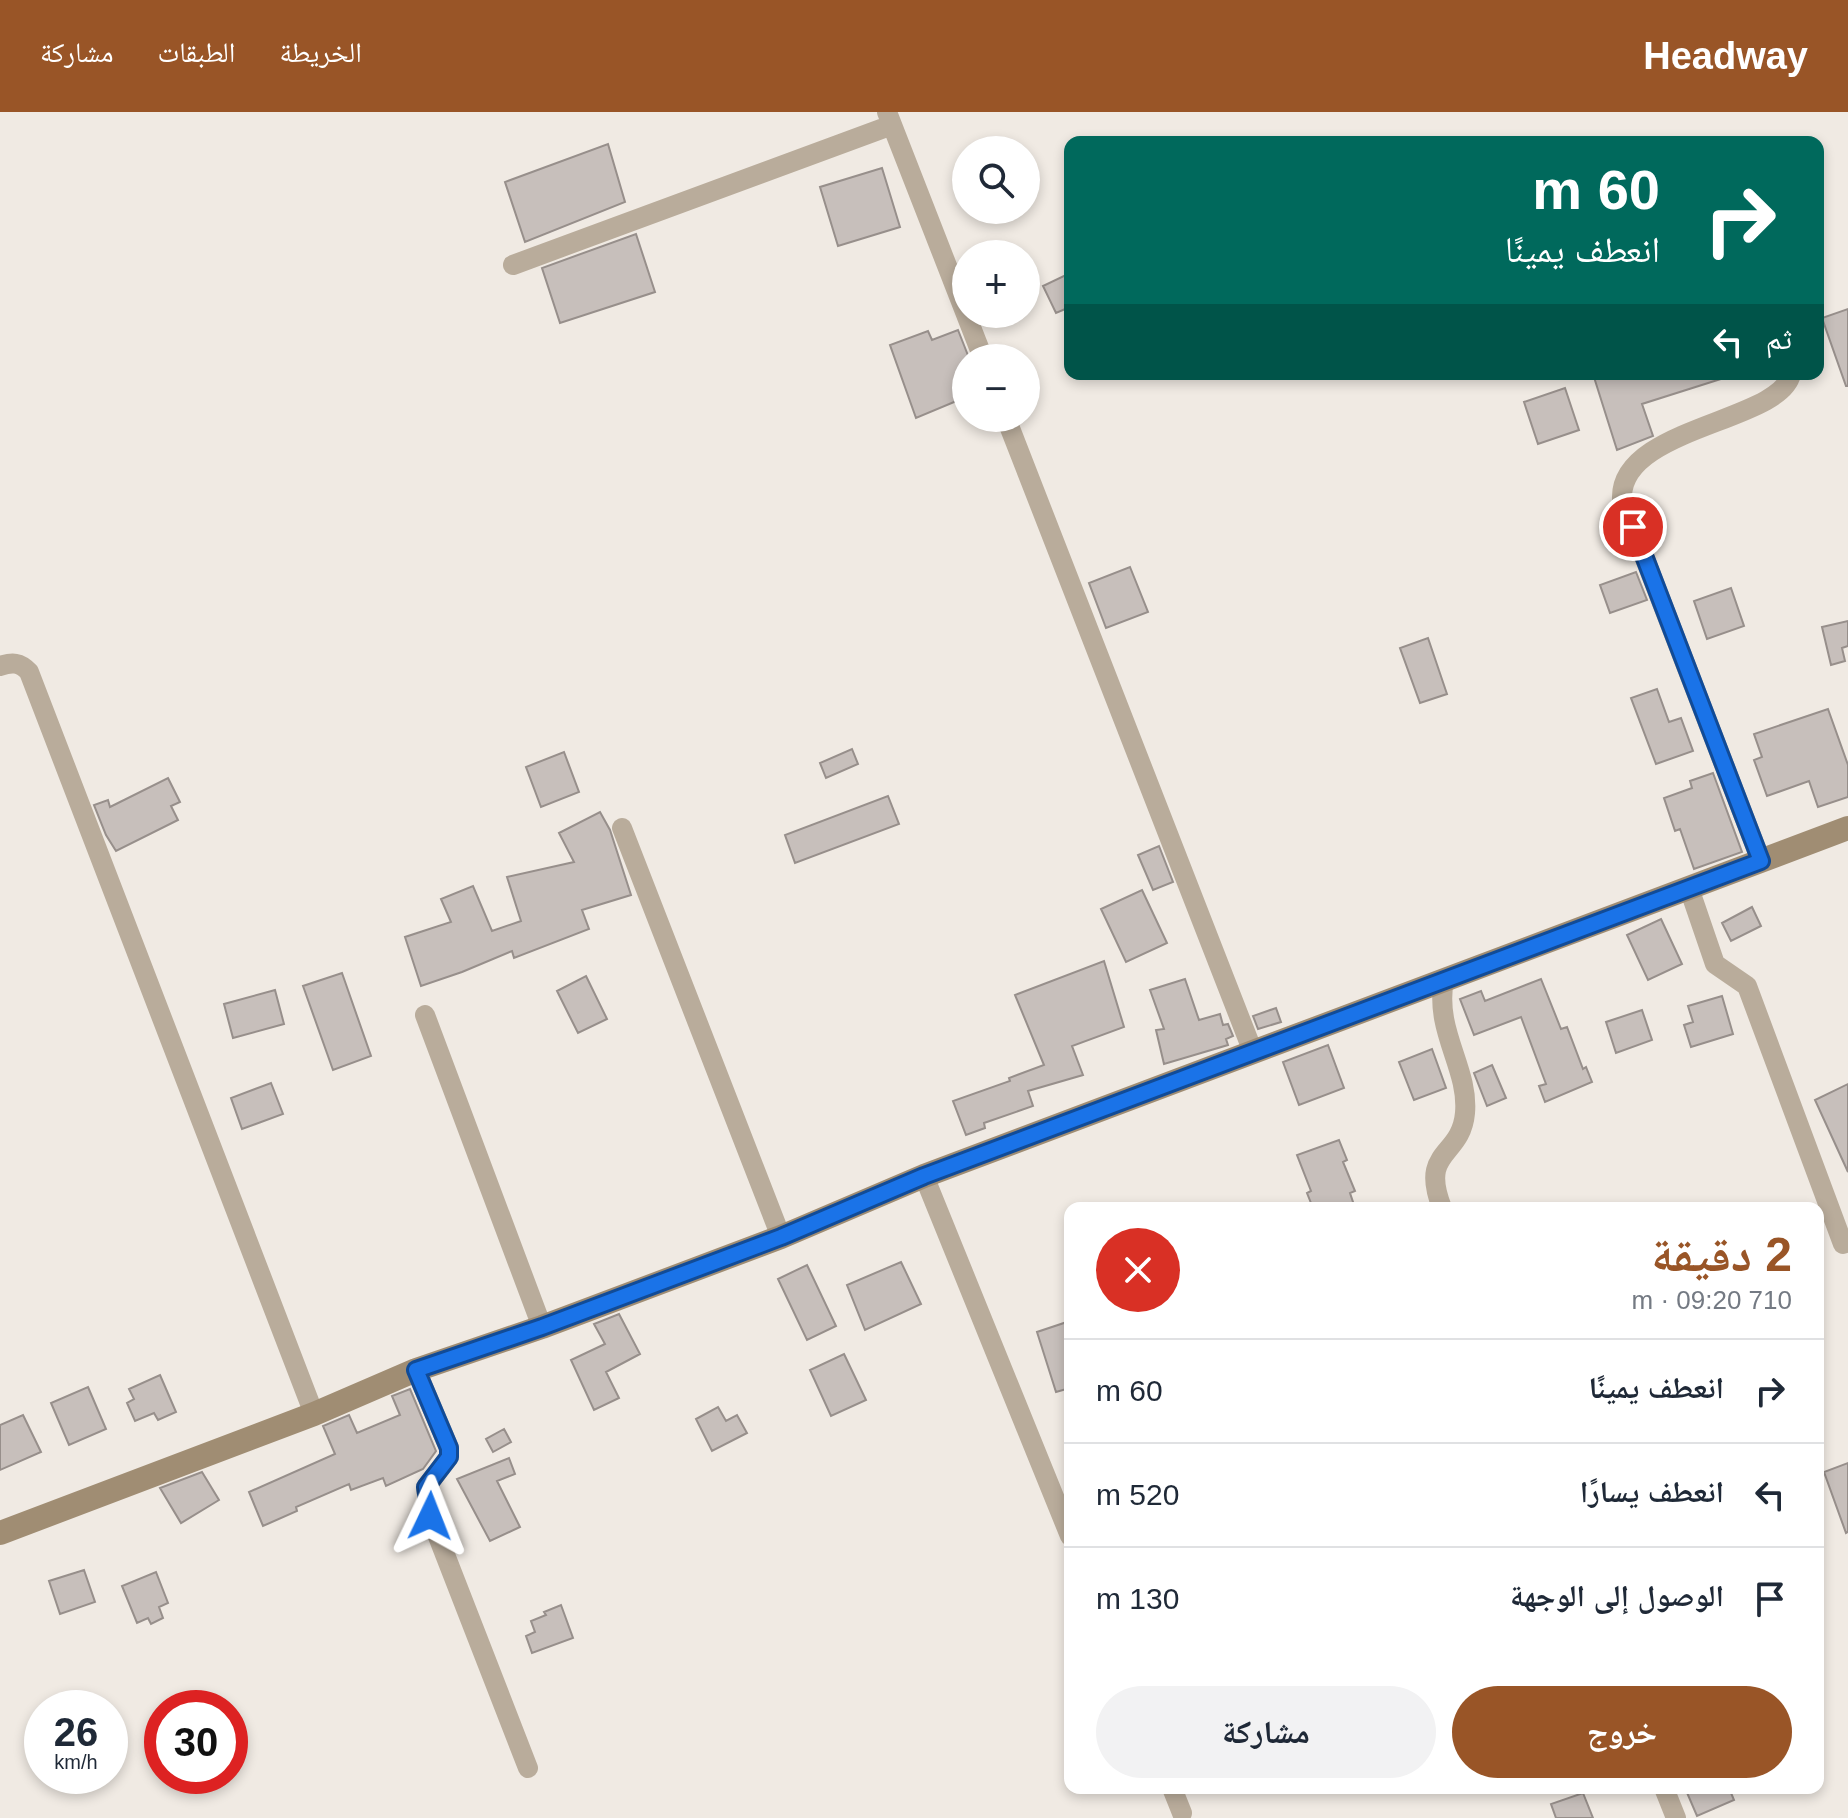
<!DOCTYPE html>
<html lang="ar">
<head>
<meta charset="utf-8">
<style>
  body { margin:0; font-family:Helvetica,"Noto Naskh Arabic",sans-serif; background:#f2f2f3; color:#1f2937; direction:rtl; height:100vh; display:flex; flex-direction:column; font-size:30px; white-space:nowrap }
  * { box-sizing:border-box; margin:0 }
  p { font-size:26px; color:#747a83 }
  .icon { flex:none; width:44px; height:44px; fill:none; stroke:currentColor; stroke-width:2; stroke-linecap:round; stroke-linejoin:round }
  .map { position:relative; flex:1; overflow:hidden; direction:ltr }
  .drawer { position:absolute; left:1064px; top:1090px; width:760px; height:592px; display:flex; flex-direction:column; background:#fff; border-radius:16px; box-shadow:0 4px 12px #0003; direction:rtl }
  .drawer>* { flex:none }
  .guide { position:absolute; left:1064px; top:24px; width:760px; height:244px; border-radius:16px; box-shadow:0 4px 12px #0003; direction:rtl; background:#00695c; color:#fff; overflow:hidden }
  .controls { position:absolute; left:952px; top:24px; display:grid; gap:16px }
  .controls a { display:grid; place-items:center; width:88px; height:88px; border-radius:50%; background:#fff; box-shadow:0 4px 12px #0003; font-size:40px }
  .speed { position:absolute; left:24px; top:1578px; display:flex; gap:16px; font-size:40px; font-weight:700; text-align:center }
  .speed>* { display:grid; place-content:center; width:104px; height:104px; border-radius:50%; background:#fff; box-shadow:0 4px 12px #0003; line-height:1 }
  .speed small { font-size:20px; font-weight:400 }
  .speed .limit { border:12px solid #d22; background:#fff; color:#111 }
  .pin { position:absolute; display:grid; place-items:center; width:68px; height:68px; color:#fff; margin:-34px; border:4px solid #fff; border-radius:50%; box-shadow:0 2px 8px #0007 }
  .me { position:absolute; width:88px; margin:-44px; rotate:2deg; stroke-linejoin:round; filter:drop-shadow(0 0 6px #0008) }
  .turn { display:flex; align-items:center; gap:28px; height:168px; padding:0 32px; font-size:36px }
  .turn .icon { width:104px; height:104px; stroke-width:2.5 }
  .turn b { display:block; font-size:56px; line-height:68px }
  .then { display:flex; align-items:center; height:76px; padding:0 32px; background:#0003; gap:16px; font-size:30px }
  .round { display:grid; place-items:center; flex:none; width:84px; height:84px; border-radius:42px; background:#f2f2f3 }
  .head { display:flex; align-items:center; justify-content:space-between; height:136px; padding:0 32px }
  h1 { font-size:48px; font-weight:800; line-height:60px; color:#995527 }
  .primary-button { display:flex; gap:16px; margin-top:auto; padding:16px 32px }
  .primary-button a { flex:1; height:92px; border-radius:48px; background:#995527; color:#fff; font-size:32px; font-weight:800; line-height:92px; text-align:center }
  .primary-button a+a { background:#f2f2f3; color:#1f2937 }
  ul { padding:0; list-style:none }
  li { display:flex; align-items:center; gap:24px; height:104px; padding:0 32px; border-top:2px solid #e0e1e3 }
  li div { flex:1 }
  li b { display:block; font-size:30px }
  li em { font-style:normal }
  header { display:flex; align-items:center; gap:48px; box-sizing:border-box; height:112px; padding:0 40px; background:#995527; color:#fff }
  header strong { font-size:38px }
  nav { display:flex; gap:44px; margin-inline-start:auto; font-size:28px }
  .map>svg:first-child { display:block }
  .building { fill:#c7bfbb; stroke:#978f8b; stroke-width:2 }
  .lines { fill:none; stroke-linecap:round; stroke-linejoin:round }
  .street { stroke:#b9ac9b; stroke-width:20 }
  .secondary { stroke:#a08d73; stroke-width:24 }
  .route-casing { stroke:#114b97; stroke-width:20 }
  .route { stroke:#1a73e8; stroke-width:14 }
</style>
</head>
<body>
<header>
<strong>Headway</strong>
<nav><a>الخريطة</a><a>الطبقات</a><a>مشاركة</a></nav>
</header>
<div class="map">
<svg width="1848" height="1706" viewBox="0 0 1848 1706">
  <rect width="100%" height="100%" fill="#f0eae3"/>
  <!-- building -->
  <path class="building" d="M 608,32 L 625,90 L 525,130 L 505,70 Z
    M 882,56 L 900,115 L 838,134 L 820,75 Z
    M 636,122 L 655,180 L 560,211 L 542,156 Z
    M 1070,161 L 1070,195 L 1056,201 L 1043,174 Z
    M 1848,197 L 1848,274 L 1846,274 L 1822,206 Z
    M 958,218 L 969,246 L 966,246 L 966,285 L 916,306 L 890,233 L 928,219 L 932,228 Z
    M 1593,262 L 1724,262 L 1724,266 L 1642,292 L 1653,324 L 1617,338 Z
    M 1565,276 L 1579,318 L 1538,332 L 1524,290 Z
    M 1130,455 L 1148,500 L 1106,516 L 1089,471 Z
    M 1636,460 L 1647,488 L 1610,501 L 1600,473 Z
    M 1731,476 L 1744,514 L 1707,527 L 1694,489 Z
    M 1848,509 L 1848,534 L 1842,536 L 1845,549 L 1831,553 L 1822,515 Z
    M 1428,526 L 1447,582 L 1420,591 L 1400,536 Z
    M 1657,577 L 1669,610 L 1681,606 L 1693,639 L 1656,652 L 1631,586 Z
    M 1828,597 L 1848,653 L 1848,685 L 1818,695 L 1809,669 L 1767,684 L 1754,648 L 1762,645 L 1754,622 Z
    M 852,637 L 858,652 L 826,666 L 820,651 Z
    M 564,640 L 579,680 L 541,695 L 526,655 Z
    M 1713,661 L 1742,740 L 1694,757 L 1680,717 L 1675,719 L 1664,686 L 1692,676 L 1690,669 Z
    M 168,666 L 180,690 L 171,694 L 178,708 L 116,739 L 106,723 L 94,693 L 108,688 L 110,695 Z
    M 888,684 L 899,712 L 795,751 L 785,723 Z
    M 600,700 L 610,718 L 631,783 L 582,798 L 589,817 L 514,846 L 512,839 L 462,860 L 421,874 L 405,825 L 451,810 L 441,787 L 473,774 L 492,819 L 521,809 L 507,765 L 574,750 L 559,721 Z
    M 1159,734 L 1173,770 L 1153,778 L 1138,743 Z
    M 1142,778 L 1167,831 L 1126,850 L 1101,797 Z
    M 1752,795 L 1761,814 L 1731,829 L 1722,811 Z
    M 1661,807 L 1682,852 L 1648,868 L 1627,823 Z
    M 1104,849 L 1124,915 L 1072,934 L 1083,963 L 1028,979 L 1033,994 L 984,1011 L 985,1016 L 966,1023 L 953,989 L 1010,969 L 1009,966 L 1044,953 L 1015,883 Z
    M 342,861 L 371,944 L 333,958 L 303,874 Z
    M 586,864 L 607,907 L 578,921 L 557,879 Z
    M 1185,867 L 1199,908 L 1220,902 L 1223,913 L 1228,912 L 1233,924 L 1226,927 L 1228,933 L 1164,952 L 1156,918 L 1164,917 L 1150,878 Z
    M 1541,867 L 1561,917 L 1567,915 L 1583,957 L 1586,955 L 1592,970 L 1545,990 L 1539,974 L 1546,972 L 1521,905 L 1474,923 L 1460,887 L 1481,879 L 1485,889 Z
    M 275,878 L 284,912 L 233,926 L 224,892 Z
    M 1722,884 L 1733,922 L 1691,935 L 1684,913 L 1693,910 L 1688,894 Z
    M 1276,896 L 1281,910 L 1258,917 L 1253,904 Z
    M 1642,898 L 1652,928 L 1616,941 L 1606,910 Z
    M 1328,933 L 1344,976 L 1299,993 L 1283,950 Z
    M 1432,937 L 1446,976 L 1414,988 L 1399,950 Z
    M 1492,953 L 1506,986 L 1487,994 L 1474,961 Z
    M 271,971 L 283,1002 L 242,1017 L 231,986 Z
    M 1848,972 L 1848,1060 L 1815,988 Z
    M 1339,1028 L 1347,1048 L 1343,1050 L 1355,1079 L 1350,1081 L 1354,1093 L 1346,1096 L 1313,1096 L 1307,1081 L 1311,1079 L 1297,1043 Z
    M 901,1150 L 921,1192 L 865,1218 L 847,1173 Z
    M 807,1153 L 836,1214 L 807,1228 L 778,1167 Z
    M 619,1202 L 640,1242 L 606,1260 L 619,1286 L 594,1298 L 571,1248 L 605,1232 L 594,1212 Z
    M 1070,1209 L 1070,1276 L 1056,1280 L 1037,1220 Z
    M 844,1242 L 866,1288 L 831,1304 L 810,1258 Z
    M 160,1263 L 176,1300 L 158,1308 L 154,1301 L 135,1309 L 127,1291 L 134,1287 L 129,1277 Z
    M 88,1275 L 106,1317 L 69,1333 L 51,1291 Z
    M 410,1277 L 436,1339 L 423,1357 L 386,1374 L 383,1366 L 351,1378 L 349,1372 L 296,1395 L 297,1399 L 263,1414 L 249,1380 L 335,1342 L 323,1314 L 349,1303 L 357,1321 L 400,1303 L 392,1284 Z
    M 718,1295 L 726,1309 L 737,1303 L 747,1321 L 712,1339 L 696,1307 Z
    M 23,1303 L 41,1340 L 0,1358 L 0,1313 Z
    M 504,1317 L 511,1330 L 493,1340 L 486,1327 Z
    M 509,1346 L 515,1362 L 497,1369 L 520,1415 L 490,1429 L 457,1367 Z
    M 1848,1351 L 1848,1420 L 1846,1421 L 1824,1360 Z
    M 202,1360 L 219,1388 L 181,1411 L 160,1376 Z
    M 84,1458 L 95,1490 L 60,1502 L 49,1469 Z
    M 156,1460 L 168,1491 L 159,1495 L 163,1506 L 151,1512 L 148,1506 L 137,1511 L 122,1474 Z
    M 561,1493 L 573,1526 L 532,1541 L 526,1524 L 535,1520 L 531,1509 L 546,1503 L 544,1500 Z
    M 1685,1676 L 1729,1676 L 1734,1688 L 1697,1704 Z
    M 1583,1681 L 1593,1706 L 1556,1706 L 1551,1692 Z"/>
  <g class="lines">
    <!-- street -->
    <path class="street" d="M 887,0 L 983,246
      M 513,153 L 892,13
      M 1006,306 L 1253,940
      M 0,554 C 12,550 20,550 29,560 L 314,1302
      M 622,716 L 781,1125
      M 1761,749 L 1622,387 C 1619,315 1781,310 1791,262
      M 1689,776 L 1715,852 L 1747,874 L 1843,1132
      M 425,903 L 542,1215
      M 924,1064 L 1070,1424
      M 1442,1096 C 1419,1037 1461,1046 1465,1001 C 1469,956 1434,919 1444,868
      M 416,1258 L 449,1336 L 449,1345 L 426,1375 L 430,1404 L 528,1656
      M 1172,1676 L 1182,1701
      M 1664,1676 L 1676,1706"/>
    <!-- secondary -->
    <path class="secondary" d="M 0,1421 L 314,1302 L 416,1258 L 542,1215 L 781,1125 L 924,1064 L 1848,716"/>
  </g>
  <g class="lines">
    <defs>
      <path id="route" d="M 430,1404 L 426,1375 L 449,1345 L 449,1336 L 416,1258 L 542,1215 L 781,1125 L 924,1064 L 1761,749 L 1633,415"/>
    </defs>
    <!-- route casing -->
    <use href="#route" class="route-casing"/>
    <!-- route -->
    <use href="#route" class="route"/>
  </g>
</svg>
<div class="controls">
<a><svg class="icon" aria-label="search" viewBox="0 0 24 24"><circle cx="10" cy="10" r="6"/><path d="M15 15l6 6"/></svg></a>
<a>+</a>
<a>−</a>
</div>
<div class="speed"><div>26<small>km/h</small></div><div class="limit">30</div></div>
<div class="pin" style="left:1633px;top:415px;background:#d93025"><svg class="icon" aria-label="arrive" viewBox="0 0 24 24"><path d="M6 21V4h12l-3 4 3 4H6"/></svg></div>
<svg class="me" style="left:430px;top:1404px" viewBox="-20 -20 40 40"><path d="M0-17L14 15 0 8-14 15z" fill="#1a73e8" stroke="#fff" stroke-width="4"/></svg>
<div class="guide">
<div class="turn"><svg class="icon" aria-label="right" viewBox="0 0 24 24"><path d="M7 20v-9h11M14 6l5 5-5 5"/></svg><div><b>60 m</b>انعطف يمينًا</div></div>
<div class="then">ثم<svg class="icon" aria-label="left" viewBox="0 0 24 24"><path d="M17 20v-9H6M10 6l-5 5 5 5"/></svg></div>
</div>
<section class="drawer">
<div class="head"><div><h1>2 دقيقة</h1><p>710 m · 09:20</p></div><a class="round" style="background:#d93025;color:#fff"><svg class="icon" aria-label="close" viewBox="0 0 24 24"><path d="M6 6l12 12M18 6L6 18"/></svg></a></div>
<ul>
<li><svg class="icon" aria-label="right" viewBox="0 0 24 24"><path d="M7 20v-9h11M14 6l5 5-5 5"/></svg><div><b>انعطف يمينًا</b></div><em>60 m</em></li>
<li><svg class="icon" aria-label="left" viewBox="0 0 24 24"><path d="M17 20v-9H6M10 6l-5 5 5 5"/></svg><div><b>انعطف يسارًا</b></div><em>520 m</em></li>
<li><svg class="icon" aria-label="arrive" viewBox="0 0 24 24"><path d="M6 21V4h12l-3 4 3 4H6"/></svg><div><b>الوصول إلى الوجهة</b></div><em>130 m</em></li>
</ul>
<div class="primary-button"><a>خروج</a><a>مشاركة</a></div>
</section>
</div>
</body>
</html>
